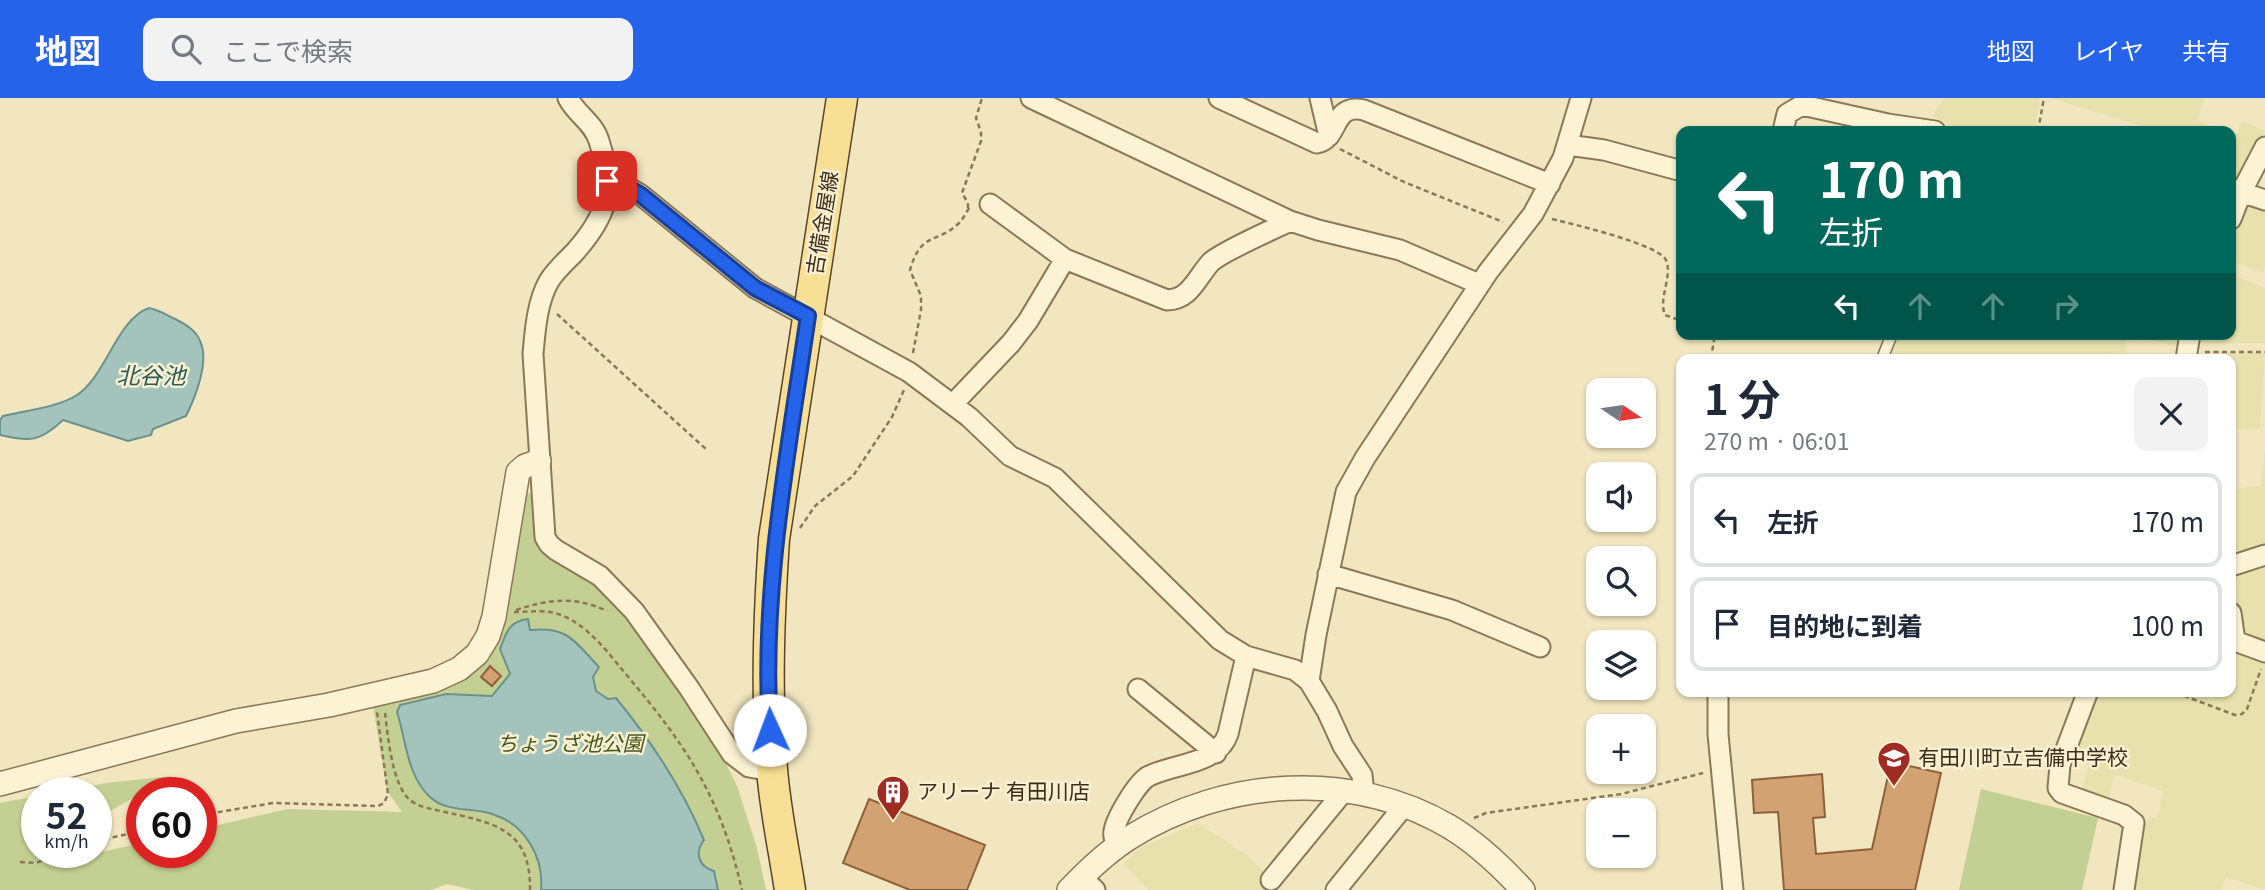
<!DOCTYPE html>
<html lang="ja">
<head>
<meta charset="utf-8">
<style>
  body { margin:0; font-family:Georgia,"Noto Sans JP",serif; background:#f2f2f3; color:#1f2937; height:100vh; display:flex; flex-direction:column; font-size:26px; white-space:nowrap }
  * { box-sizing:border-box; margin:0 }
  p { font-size:23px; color:#747a83 }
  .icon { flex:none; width:38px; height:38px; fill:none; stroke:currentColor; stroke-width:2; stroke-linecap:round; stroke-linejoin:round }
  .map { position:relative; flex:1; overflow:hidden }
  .details { position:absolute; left:1676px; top:256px; width:560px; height:343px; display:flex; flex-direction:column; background:#fff; border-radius:14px; box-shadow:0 2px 5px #0004 }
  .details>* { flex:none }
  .banner { position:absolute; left:1676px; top:28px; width:560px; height:214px; border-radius:14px; box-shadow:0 2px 5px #0004; background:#00695c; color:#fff; overflow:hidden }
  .needle { width:46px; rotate:103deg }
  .tools { position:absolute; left:1586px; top:280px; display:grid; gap:14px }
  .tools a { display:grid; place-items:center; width:70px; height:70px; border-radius:14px; background:#fff; box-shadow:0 2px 5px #0004; font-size:35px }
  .speed { position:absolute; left:21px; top:679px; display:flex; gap:14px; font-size:35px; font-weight:700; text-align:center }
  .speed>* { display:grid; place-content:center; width:91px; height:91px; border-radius:50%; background:#fff; box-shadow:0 2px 5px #0004; line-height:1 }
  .speed small { font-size:18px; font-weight:400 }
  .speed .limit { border:10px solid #d22; background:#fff; color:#111 }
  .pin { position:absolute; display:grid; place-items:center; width:60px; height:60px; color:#fff; margin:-30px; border-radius:14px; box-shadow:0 4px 10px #0006 }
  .me { position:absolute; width:77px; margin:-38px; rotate:358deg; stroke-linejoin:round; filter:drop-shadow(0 0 5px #0008) }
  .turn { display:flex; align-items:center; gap:24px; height:147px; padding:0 28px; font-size:32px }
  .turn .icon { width:91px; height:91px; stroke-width:2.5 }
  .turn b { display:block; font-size:49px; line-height:60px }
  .lanes { display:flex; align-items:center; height:66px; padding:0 28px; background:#0003; justify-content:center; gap:35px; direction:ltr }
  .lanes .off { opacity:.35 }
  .round { display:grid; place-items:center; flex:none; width:74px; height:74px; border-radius:14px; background:#f2f2f3 }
  .summary { display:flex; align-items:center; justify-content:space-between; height:119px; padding:0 28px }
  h1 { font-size:42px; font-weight:700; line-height:52px }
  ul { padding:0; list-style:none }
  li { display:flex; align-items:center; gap:21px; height:94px; margin:0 14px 10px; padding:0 14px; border:4px solid #e0e1e3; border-radius:14px }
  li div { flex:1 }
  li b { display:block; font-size:26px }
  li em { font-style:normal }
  header { display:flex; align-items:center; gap:42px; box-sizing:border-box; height:98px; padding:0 35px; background:#2563eb; color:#fff }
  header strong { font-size:33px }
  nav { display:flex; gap:38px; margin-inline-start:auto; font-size:24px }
  .search { width:490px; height:63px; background:#f2f2f3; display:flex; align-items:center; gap:18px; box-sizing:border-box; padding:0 24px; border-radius:14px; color:#747a83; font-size:26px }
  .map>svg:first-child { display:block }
  .farmland { fill:#e7e2ad }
  .green { fill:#c4d093 }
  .water { fill:#a3c3bc; stroke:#6a928b; stroke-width:2 }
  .building { fill:#d2a273; stroke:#8d613b; stroke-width:2 }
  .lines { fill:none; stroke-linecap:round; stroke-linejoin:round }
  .service-casing { stroke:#8c7757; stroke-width:13 }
  .minor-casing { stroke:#8c7757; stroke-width:23 }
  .tertiary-casing { stroke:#8c7757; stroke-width:26 }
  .primary-casing { stroke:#59442b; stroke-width:33 }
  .path { stroke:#8c7757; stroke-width:2.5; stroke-dasharray:5 3.5; stroke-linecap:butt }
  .service { stroke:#fbf3d4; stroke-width:10 }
  .minor { stroke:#fbf3d4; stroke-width:19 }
  .tertiary { stroke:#fbf3d4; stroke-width:23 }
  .primary { stroke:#f7e095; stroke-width:30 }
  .route-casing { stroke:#184099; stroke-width:18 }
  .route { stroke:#2563eb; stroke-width:12 }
  .labels { text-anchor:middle; stroke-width:5; stroke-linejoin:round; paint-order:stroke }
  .street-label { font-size:21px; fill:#3a2d1c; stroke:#f8f0d0 }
  .park-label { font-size:21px; font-style:italic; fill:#465821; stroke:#f8f0d0 }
  .poi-label { font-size:21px; fill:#3a2d1c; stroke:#f8f0d0; text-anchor:start }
  .water-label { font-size:23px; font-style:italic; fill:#2a5a5b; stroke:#f8f0d0 }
</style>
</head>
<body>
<header>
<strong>地図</strong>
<div class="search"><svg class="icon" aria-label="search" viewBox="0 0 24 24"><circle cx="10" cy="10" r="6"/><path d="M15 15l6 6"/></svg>ここで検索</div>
<nav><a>地図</a><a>レイヤ</a><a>共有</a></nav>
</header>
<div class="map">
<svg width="2265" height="792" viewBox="0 0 2265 792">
  <rect width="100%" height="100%" fill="#f1e6c0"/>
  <!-- farmland -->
  <path class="farmland" d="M 1945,0 L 2040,0 L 2035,33 L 1972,33 L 1950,27 L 1932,17 Z
    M 2050,0 L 2205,0 L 2197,22 L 2220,33 L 2157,33 Z
    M 2242,23 L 2265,33 L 2242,80 L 2231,78 L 2231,37 L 2237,35 Z
    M 2246,97 L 2265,105 L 2265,169 L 2263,175 L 2231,163 L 2231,134 Z
    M 2231,176 L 2265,190 L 2265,245 L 2198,245 L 2200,236 L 2231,236 Z
    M 1894,236 L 2187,236 L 2184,250 L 2146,241 L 2127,243 L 2124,261 L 1884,261 Z
    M 2265,255 L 2260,331 L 2231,331 L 2231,261 L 2192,261 L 2193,256 Z
    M 2265,351 L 2265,449 L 2231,457 L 2231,393 L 2245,389 L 2261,388 Z
    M 2265,462 L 2265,547 L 2238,537 L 2235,477 Z
    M 2231,545 L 2265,558 L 2265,792 L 2226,779 L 2221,792 L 2133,792 L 2144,730 L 2149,719 L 2157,720 L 2163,693 L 2115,677 L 2108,701 L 2082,690 L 2089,667 L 2071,661 L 2096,593 L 2231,593 Z
    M 1198,725 L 1248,758 L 1282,792 L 1148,792 L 1123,766 L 1140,750 Z"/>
  <!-- green -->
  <path class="green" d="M 523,395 L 534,396 L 535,433 L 617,504 L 679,590 L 722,657 L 737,688 L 757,750 L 766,792 L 473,792 L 447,786 L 431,792 L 0,792 L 0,705 L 37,698 L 37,754 L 97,755 L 142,745 L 142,754 L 201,754 L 201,731 L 287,711 L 402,714 L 387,693 L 373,608 L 481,567 Z
    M 172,678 L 96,721 L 96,695 L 54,695 L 106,685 Z
    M 1981,691 L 2098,720 L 2082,792 L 1959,792 Z"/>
  <!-- water -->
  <path class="water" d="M 149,210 C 159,212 167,217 175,221 C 185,226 196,232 200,243 C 210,263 195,300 186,318 L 153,331 L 151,337 L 128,343 L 63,322 C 40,344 30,344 0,337 L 0,322 L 3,318 C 24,313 59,309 77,297 C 106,278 117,221 149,210 Z
    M 528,521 L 530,532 C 568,528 574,543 599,569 L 593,579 L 596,593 L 608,601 L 616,600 C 652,644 682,689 704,742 C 694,755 699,769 714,773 L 718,792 L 541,792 C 544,759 525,726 492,716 C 472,709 447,715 430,699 C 407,678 406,642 397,614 L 400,607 L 446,596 L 492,598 L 510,576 L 500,551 C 506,535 509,523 528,521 Z"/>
  <!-- building -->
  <path class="building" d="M 490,568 L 501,578 L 492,588 L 481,579 Z
    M 1891,664 L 1941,675 L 1915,792 L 1784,792 L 1778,714 L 1754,715 L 1752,682 L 1822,676 L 1825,719 L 1813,720 L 1816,756 L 1872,751 Z
    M 869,701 L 985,747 L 967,792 L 910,792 L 843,765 Z"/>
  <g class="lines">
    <defs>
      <path id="service" d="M 1882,261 L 1892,236"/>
      <path id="minor" d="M 568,0 C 576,16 594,25 599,43 C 615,92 608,117 574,155 C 565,164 556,172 549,183 C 537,204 535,233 533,256 L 545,439 L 549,446 L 556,452 L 600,478 L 634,513 L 689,590 L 732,656 L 749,669 L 772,673
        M 1031,0 L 1290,123 L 1318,132 L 1400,152 L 1479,186
        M 1219,0 L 1317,45 C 1340,41 1331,5 1364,12 L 1550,86
        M 1320,0 L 1329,38
        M 1783,33 L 1787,16 L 1802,7 L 1888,26 L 1935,33
        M 1568,47 L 1604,52 L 1682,73
        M 607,83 L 624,87 L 641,97 L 755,190 L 909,274 L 969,319 L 1010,358 L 1055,380 L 1220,542 L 1246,558 L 1295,572 L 1309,583 L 1327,613 L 1343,648 L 1362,677 L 1364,696
        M 2232,91 L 2265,102
        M 990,106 L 1065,161 L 1167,202 C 1190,202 1197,179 1211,164 C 1223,153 1272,132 1290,123
        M 2231,121 L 2242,93 L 2265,49
        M 2186,261 L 2190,236
        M 953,306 L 1011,245 L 1028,223 L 1065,161
        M 2231,468 L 2265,457
        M 1328,476 L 1452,512 L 1540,549
        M 2231,515 L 2235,543 L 2265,554
        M 1309,583 L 1316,537 L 1346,394 L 1365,360 L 1488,174 L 1533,116 L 1563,60 L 1581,0
        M 1138,591 L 1216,655
        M 1718,593 L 1718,636 L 1733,792
        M 2088,593 L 2060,667 L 2058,690 L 2062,695 L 2124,717 L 2134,725 L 2124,792
        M 1118,748 C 1115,742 1113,739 1114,733 C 1116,720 1138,683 1149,678 C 1175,665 1217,667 1228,636 L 1246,558
        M 1081,779 L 1095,792
        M 1271,782 L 1344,693
        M 1336,792 L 1404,708"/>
      <path id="tertiary" d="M 0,686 L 236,623 L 329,607 L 433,583 L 459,571 L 477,556 L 488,538 L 494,519 L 518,374 L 525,368 L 539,363
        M 1069,792 C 1087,773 1107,754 1129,740 C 1224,680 1352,671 1450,729 C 1478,746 1501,768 1523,792"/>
      <path id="primary" d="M 790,792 C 784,752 775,711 772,671 C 766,594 769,518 774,441 L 842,0"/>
    </defs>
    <!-- service casing -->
    <use href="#service" class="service-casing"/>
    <!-- minor casing -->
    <use href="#minor" class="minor-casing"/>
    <!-- tertiary casing -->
    <use href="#tertiary" class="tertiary-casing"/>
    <!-- primary casing -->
    <use href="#primary" class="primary-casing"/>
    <!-- path -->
    <path class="path" d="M 2038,33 L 2044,0
      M 1340,51 L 1404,84 L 1503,124
      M 968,110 L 968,105 L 962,95 L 981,43 L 981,34 L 976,20 L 982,0
      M 1552,121 C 1572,126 1658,146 1666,162 C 1673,178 1658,200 1665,217 L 1682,223
      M 557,216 L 707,352
      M 2205,254 L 2265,254
      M 913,255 L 921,212 L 921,198 L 910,172 C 921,133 937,146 958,126 C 964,121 966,113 971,108
      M 1711,261 L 1715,236
      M 800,430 L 815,408 L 853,378 L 892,319 L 904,292
      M 516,512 C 549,501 575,498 607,513
      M 514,514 C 530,514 546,511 561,517 C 587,527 607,553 624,574 C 686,647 720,697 742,792
      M 2177,593 L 2182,597 L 2235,617 L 2242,616 L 2247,611 L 2261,571
      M 385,615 C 388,638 392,687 410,702 C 419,709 430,711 441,713 C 492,725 531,729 530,792
      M 201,717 L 273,705 L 378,708 L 384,705 L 388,696 L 377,614
      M 1474,720 L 1486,715 L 1621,696 L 1703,675
      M 96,743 L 142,733
      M 20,764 L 36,765 L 66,754"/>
    <!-- service -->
    <use href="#service" class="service"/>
    <!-- minor -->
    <use href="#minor" class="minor"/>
    <!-- tertiary -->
    <use href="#tertiary" class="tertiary"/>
    <!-- primary -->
    <use href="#primary" class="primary"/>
  </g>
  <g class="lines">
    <defs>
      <path id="route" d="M 607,83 L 624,87 L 641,97 L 755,190 L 808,218 C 788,356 761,492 770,632"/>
    </defs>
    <!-- route casing -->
    <use href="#route" class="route-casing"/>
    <!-- route -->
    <use href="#route" class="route"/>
  </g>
  <!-- icons -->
  <defs>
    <symbol id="school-pin" viewBox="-11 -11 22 30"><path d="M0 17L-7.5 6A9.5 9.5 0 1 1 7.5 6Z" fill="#9f2b22" stroke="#f8f0d0"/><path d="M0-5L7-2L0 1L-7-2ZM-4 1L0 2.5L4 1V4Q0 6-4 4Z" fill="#fff"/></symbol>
    <symbol id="building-pin" viewBox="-11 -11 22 30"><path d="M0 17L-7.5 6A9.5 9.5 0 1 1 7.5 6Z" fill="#9f2b22" stroke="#f8f0d0"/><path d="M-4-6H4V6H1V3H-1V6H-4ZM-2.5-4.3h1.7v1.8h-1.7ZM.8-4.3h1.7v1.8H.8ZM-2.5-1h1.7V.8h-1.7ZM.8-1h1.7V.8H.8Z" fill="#fff"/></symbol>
  </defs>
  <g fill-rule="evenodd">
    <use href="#school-pin" x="1875" y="641" width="38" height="52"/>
    <use href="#building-pin" x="874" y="675" width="38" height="52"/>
  </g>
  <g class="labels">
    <!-- street labels -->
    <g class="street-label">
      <text transform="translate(823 125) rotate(-81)" y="7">吉備金屋線</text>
    </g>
    <!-- park labels -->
    <g class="park-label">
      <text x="570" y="653">ちょうざ池公園</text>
    </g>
    <!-- poi labels -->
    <g class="poi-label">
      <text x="1918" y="667">有田川町立吉備中学校</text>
      <text x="917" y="701">アリーナ 有田川店</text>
    </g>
    <!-- water labels -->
    <g class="water-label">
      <text x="151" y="286">北谷池</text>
    </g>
  </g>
</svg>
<div class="tools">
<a><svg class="needle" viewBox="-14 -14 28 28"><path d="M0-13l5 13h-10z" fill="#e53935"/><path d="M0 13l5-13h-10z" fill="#747a83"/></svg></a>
<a><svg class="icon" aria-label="sound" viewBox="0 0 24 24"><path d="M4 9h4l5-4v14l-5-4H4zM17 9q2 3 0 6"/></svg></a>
<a><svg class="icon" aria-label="search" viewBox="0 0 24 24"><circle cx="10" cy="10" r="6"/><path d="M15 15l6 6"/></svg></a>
<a><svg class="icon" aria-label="layers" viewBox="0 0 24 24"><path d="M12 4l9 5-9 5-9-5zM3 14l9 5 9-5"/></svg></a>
<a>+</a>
<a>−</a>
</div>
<div class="speed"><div>52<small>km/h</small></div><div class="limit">60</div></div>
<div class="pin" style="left:607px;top:83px;background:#d93025"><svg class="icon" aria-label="arrive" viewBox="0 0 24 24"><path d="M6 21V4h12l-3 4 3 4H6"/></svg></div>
<svg class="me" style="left:770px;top:632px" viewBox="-20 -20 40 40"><circle r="19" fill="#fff"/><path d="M0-13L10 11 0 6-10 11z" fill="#2563eb"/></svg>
<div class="banner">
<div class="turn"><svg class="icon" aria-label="left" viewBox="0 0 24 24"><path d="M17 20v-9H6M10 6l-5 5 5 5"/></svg><div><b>170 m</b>左折</div></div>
<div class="lanes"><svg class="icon" aria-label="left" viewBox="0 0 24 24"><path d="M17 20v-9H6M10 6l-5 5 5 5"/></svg><svg class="icon off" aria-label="ahead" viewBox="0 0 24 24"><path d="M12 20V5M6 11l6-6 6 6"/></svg><svg class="icon off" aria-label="ahead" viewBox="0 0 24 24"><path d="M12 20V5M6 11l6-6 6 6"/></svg><svg class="icon off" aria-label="right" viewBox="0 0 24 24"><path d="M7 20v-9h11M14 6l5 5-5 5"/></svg></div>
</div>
<section class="details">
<div class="summary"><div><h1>1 分</h1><p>270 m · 06:01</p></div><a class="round"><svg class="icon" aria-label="close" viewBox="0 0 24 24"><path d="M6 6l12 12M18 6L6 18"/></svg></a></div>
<ul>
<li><svg class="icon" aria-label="left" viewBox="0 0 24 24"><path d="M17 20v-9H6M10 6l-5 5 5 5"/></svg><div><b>左折</b></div><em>170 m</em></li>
<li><svg class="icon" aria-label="arrive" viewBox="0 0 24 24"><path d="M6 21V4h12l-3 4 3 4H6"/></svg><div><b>目的地に到着</b></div><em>100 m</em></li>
</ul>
</section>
</div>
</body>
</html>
